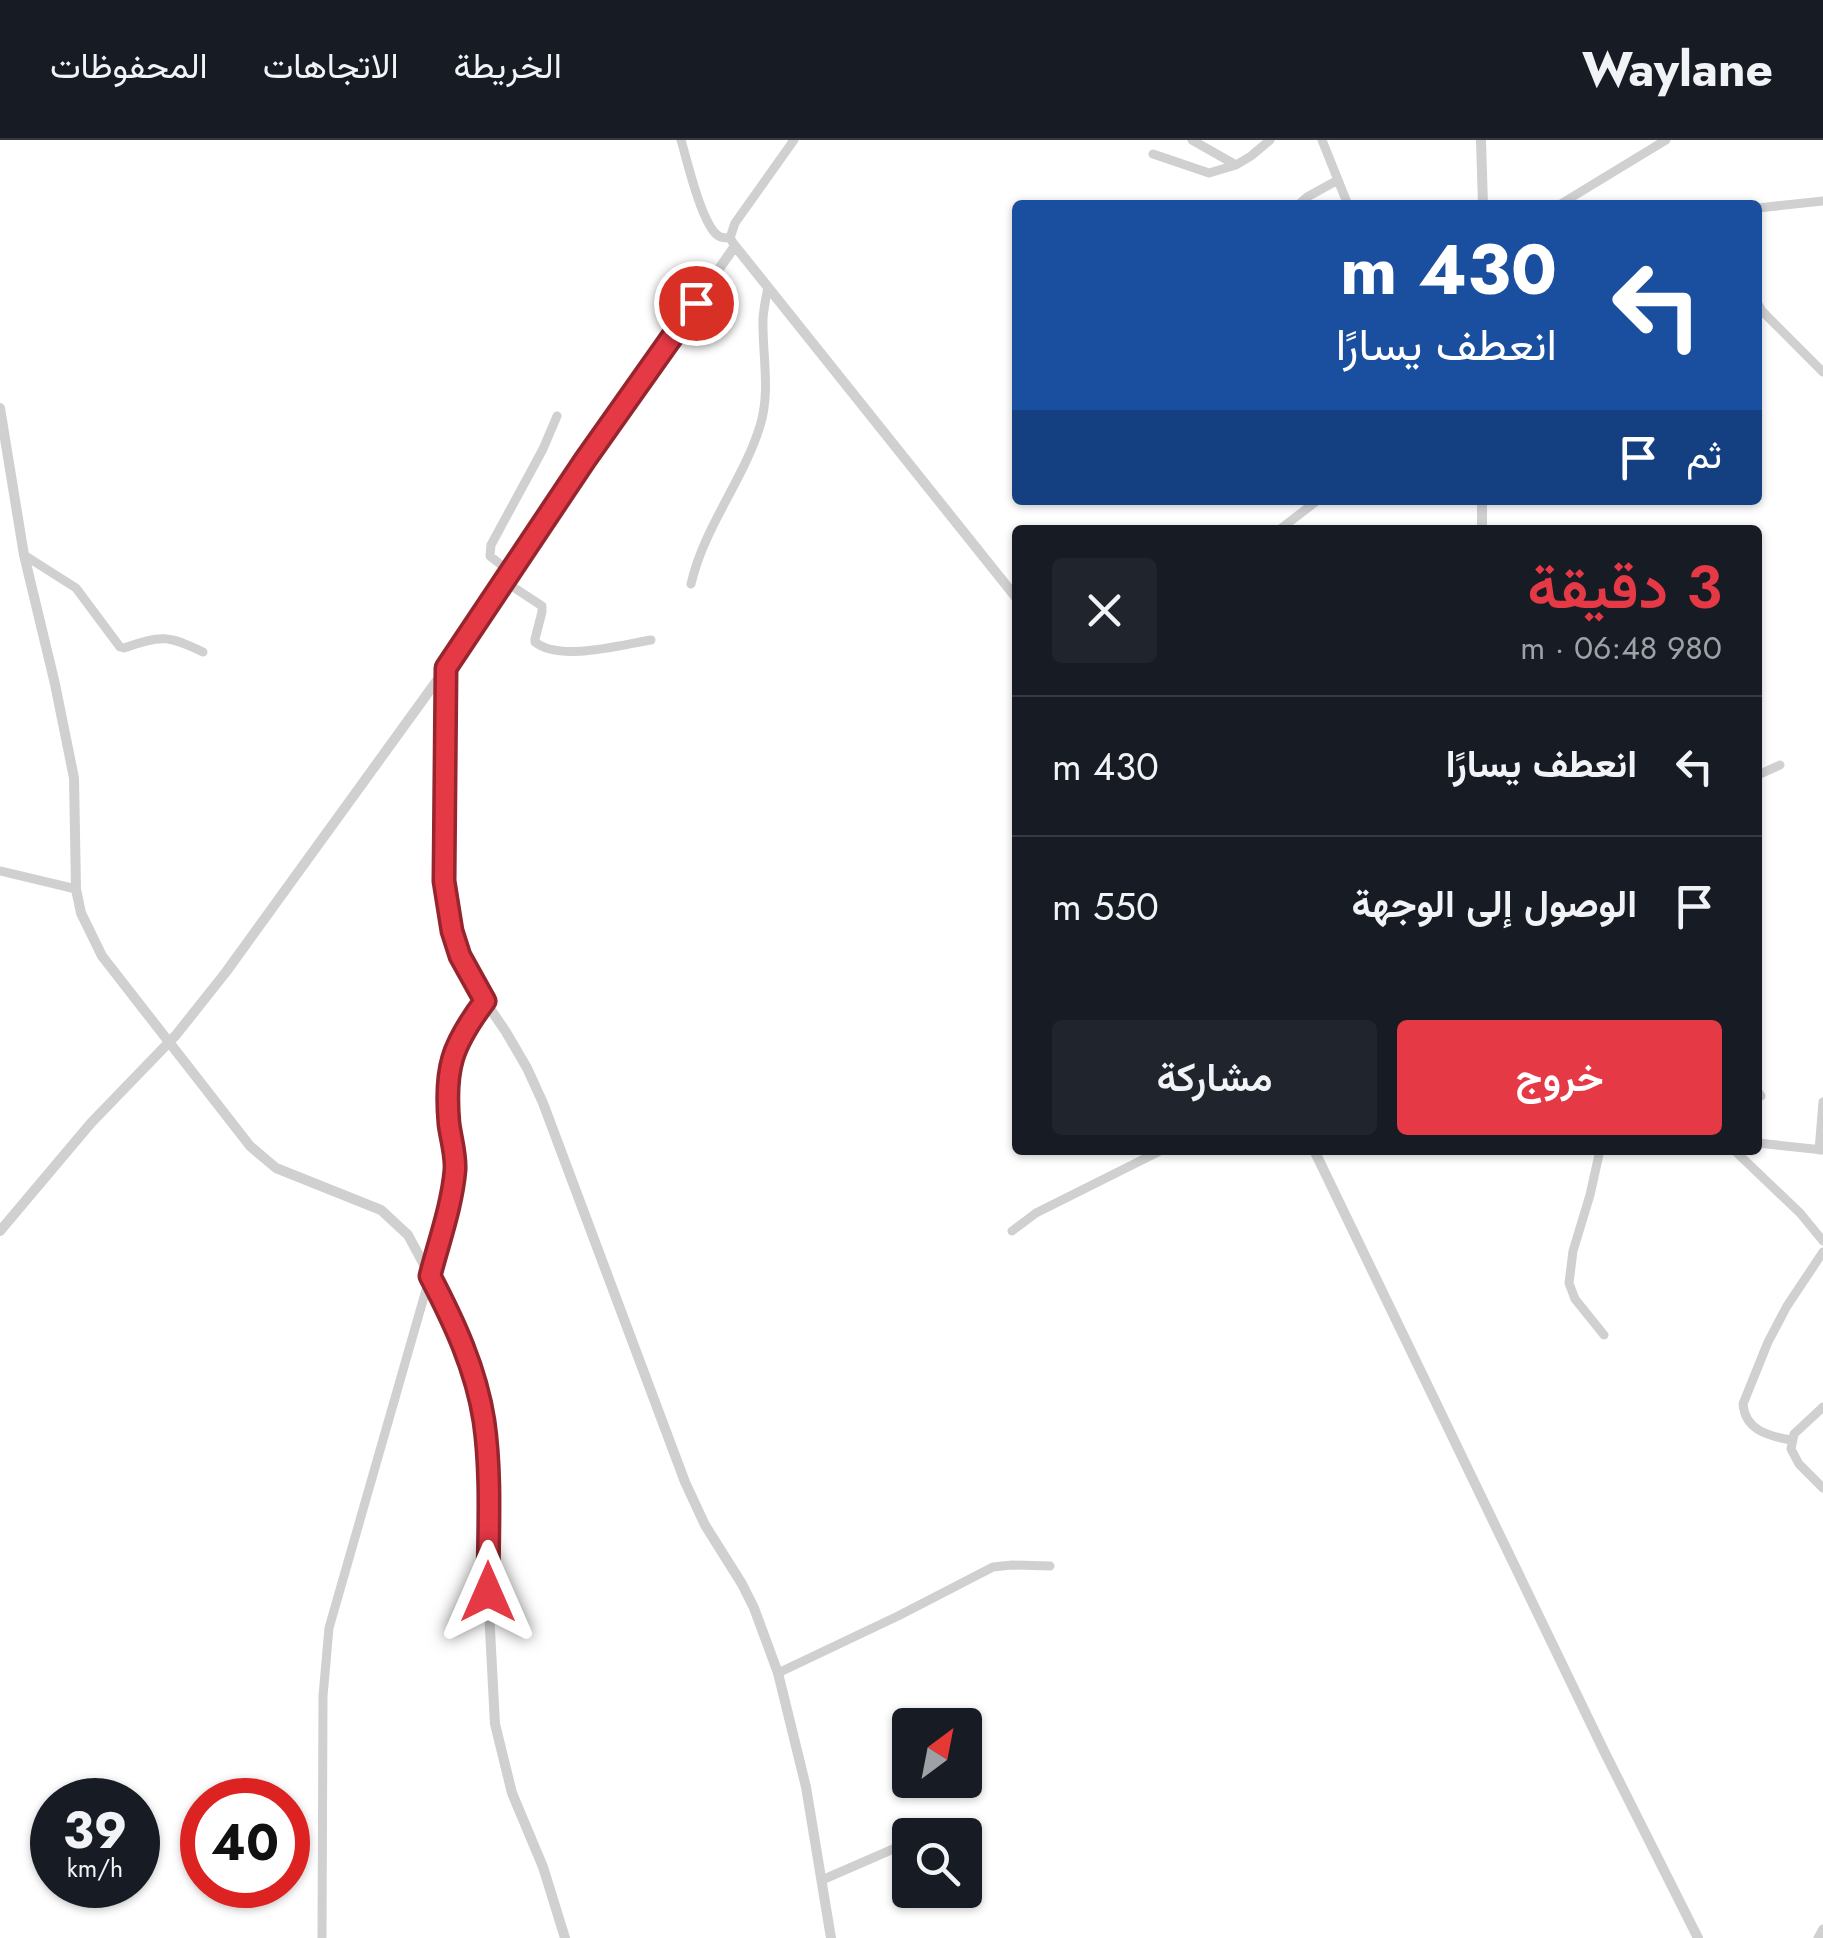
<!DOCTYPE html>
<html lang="ar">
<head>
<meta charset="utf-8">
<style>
  body { margin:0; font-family:Jost,Vazirmatn,sans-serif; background:#20242c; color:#f1f3f6; direction:rtl; height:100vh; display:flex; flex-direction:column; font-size:38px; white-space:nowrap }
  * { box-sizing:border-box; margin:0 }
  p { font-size:32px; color:#9ea1a6 }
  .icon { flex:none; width:55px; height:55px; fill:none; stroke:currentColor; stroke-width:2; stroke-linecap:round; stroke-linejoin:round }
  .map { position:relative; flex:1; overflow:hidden; direction:ltr }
  .panel { position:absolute; left:1012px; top:385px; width:750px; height:630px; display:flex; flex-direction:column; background:#171b24; border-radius:10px; box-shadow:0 2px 8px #0004; direction:rtl }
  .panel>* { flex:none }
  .guide { position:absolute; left:1012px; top:60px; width:750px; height:305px; border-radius:10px; box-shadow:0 2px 8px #0004; direction:rtl; background:#1a4fa0; color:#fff; overflow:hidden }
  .needle { width:65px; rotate:32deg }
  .controls { position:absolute; left:892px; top:1568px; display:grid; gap:20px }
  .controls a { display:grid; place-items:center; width:90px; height:90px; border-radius:10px; background:#171b24; box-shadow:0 2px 8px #0004; font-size:50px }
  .speed { position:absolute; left:30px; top:1638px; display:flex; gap:20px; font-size:50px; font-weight:700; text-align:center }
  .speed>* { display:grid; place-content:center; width:130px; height:130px; border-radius:50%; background:#171b24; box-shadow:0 2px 8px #0004; line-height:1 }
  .speed small { font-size:25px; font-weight:400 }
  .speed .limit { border:15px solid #d22; background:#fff; color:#111 }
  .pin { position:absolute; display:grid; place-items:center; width:85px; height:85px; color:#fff; margin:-42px; border:5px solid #fff; border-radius:50%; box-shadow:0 2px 10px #0007 }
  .me { position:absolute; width:110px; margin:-55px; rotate:0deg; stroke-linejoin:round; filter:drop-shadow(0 0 8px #0008) }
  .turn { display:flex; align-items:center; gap:35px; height:210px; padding:0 40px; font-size:45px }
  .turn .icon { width:130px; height:130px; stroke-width:2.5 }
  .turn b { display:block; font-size:70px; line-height:85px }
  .then { display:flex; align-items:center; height:95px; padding:0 40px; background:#0003; gap:20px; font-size:38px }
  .round { display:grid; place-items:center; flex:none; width:105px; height:105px; border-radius:10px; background:#20242c }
  .head { display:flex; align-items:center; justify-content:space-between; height:170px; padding:0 40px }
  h1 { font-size:60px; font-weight:600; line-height:75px; color:#e63946 }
  .cta { display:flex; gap:20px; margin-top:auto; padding:20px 40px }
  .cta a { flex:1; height:115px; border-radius:10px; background:#e63946; color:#fff; font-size:40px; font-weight:600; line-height:115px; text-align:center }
  .cta a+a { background:#20242c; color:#f1f3f6 }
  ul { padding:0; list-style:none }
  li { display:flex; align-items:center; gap:30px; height:140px; padding:0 40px; border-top:2px solid #363941 }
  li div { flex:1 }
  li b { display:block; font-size:38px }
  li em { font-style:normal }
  header { display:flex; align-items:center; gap:60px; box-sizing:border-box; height:140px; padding:0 50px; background:#171b24; border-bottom:2px solid #363941 }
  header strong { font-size:48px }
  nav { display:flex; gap:55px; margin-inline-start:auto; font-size:35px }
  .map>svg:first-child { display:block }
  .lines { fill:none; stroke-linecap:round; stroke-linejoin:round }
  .minor { stroke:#d0d0d0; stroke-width:9 }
  .tertiary { stroke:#d0d0d0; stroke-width:10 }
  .route-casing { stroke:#96252e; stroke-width:25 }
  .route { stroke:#e63946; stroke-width:18 }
</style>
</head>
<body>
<header>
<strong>Waylane</strong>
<nav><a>الخريطة</a><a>الاتجاهات</a><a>المحفوظات</a></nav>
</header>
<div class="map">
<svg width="1823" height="1798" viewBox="0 0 1823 1798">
  <rect width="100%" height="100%" fill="#fff"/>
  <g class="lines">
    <!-- minor -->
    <path class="minor" d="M 681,0 C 688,24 700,76 715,93 C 721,99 722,97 730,98
      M 1192,0 L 1236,25 L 1251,16 L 1270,0
      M 1322,0 L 1348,65
      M 1153,14 L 1209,33 L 1236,25
      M 1298,65 L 1307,57 L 1338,40
      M 1559,65 L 1666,0
      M 1758,68 L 1823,61
      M 735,106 L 730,98 L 735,83 L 794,0
      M 1758,164 L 1762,171 L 1823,232
      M 1279,390 L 1318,360
      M 24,415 L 76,448 L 120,507 L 124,508 C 161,495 168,495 203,512
      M 510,432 L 490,416 L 491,405 L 543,309 L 557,276
      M 504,441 L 542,466 L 542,472 L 535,499 L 535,502 C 560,522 620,505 651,500
      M 691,444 C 704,387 743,341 760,286 C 771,251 762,214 763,178 C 764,167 766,157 768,147
      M 1758,635 L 1780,625
      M 0,731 L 76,749
      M 1758,952 L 1761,956
      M 1758,1003 L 1823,1010
      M 1600,1010 L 1590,1055 L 1573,1111 L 1569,1143 L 1575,1159 L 1604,1195
      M 1734,1010 L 1800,1073 L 1823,1101
      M 1819,1010 L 1823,962
      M 1012,1091 L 1036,1073 L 1162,1010
      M 1823,1267 L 1794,1294 L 1791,1309 L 1799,1324 L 1823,1348
      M 1791,1300 C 1768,1296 1745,1290 1743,1264 L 1768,1202 L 1787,1166 L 1823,1112
      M 778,1533 L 898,1476 L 993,1427 L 1012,1425 L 1050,1426
      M 822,1740 L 907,1703
      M 322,1798 L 323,1556 L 329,1488 L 430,1136 L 451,1053 L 455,1026 L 449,979 L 448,938 L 453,912 L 462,892 L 485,861
      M 1818,1798 L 1823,1789"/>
    <!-- tertiary -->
    <path class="tertiary" d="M 1481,0 L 1483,65
      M 0,268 L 24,415 L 55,544 L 74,638 L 76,749 L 81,773 L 102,816 L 250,1006 L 276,1028 L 381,1070 L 408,1095 L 451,1175 L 470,1223 L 483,1276 L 487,1309 L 488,1452 L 495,1584 L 512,1653 L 543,1727 L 565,1798
      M 1482,390 L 1482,360
      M 446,528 L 444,741 L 452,791 L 460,816 L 470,839 L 506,892 L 527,928 L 543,963 L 685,1342 L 705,1385 L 742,1444 L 754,1468 L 778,1533 L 806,1647 L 831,1798
      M 1314,1010 L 1604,1611 L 1698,1798
      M 0,1091 L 91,983 L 176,895 L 226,832 L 446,528 L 585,320 L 735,106 L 1018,460"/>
  </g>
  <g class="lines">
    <defs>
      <path id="route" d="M 488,1452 C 488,1395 492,1337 484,1281 C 476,1229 454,1182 430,1136 C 439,1101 452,1065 455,1030 C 456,1015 451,999 449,984 C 444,928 452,905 485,861 L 460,816 L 452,791 L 444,741 L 446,528 L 585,320 L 696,163"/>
    </defs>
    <!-- route casing -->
    <use href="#route" class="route-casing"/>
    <!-- route -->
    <use href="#route" class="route"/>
  </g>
</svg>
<div class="controls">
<a><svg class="needle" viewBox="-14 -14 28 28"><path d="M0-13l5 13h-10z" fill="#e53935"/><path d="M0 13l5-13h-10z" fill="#9ea1a6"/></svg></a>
<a><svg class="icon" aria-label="search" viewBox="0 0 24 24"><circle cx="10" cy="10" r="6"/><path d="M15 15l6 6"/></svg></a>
</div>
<div class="speed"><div>39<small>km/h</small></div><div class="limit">40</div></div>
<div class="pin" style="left:696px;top:163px;background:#d93025"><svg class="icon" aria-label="arrive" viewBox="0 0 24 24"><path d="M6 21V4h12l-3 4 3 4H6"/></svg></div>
<svg class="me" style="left:488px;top:1452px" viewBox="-20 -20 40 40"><path d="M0-17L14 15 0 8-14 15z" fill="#e63946" stroke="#fff" stroke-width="4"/></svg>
<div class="guide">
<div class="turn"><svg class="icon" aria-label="left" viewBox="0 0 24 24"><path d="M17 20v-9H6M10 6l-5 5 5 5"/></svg><div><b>430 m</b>انعطف يسارًا</div></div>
<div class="then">ثم<svg class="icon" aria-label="arrive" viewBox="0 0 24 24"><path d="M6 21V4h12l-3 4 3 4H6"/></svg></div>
</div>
<section class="panel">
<div class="head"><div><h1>3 دقيقة</h1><p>980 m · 06:48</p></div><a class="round"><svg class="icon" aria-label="close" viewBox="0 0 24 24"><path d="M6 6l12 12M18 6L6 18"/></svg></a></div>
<ul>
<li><svg class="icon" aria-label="left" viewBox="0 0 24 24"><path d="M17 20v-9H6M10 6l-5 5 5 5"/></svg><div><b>انعطف يسارًا</b></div><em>430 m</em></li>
<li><svg class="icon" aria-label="arrive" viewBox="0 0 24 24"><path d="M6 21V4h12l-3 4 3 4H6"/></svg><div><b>الوصول إلى الوجهة</b></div><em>550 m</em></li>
</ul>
<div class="cta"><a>خروج</a><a>مشاركة</a></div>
</section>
</div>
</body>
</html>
